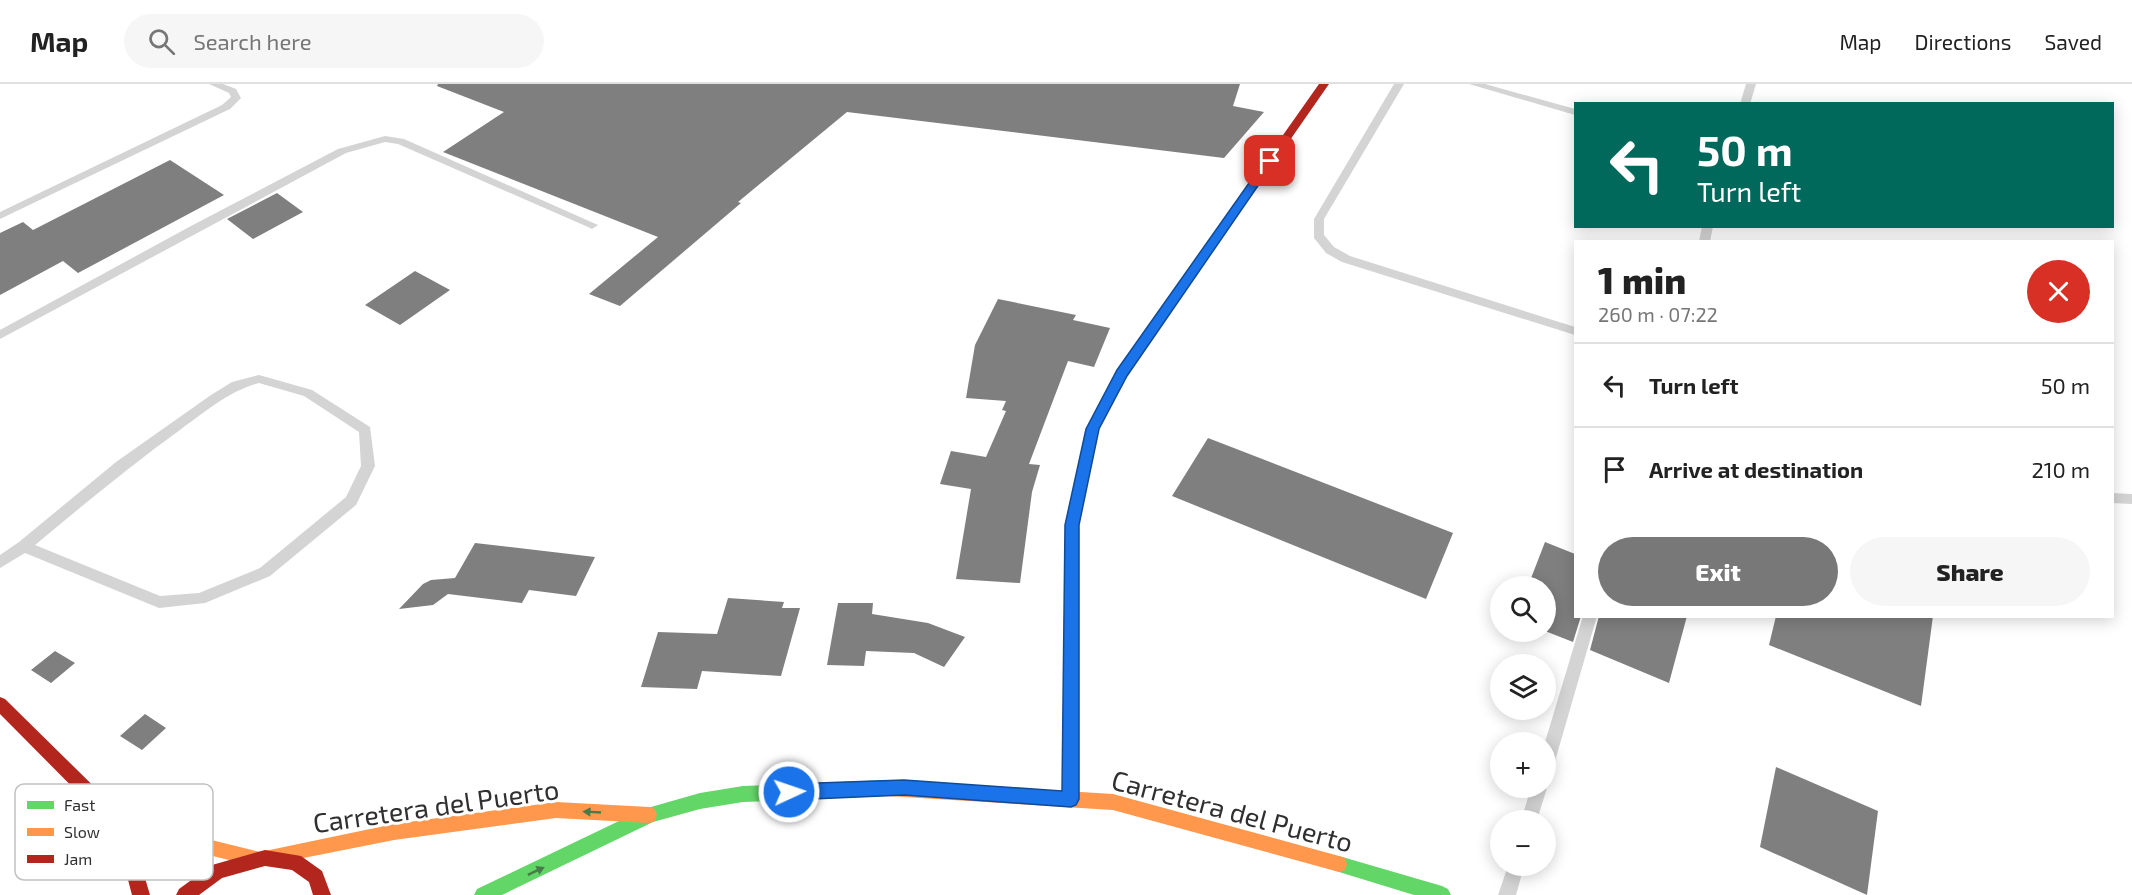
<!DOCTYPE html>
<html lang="en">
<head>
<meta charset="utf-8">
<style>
  body { margin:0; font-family:"Exo 2",sans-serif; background:#f6f6f6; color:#222; height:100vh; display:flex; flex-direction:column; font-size:22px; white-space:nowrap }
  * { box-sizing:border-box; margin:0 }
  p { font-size:20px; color:#767676 }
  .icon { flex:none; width:33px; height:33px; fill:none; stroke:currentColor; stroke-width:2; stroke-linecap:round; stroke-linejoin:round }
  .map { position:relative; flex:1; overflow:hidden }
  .panel { position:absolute; left:1574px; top:156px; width:540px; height:378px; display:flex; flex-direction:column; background:#fff; border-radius:0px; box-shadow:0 3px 15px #0003 }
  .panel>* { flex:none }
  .hud { position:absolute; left:1574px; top:18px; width:540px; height:126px; border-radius:0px; box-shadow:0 3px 15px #0003; background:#00695c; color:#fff; overflow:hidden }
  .controls { position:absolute; left:1490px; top:492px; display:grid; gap:12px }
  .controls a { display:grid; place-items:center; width:66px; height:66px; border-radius:50%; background:#fff; box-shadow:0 3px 15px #0003; font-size:30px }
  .pin { position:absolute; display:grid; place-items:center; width:51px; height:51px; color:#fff; margin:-26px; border-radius:12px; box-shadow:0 3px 9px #0006 }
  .me { position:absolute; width:66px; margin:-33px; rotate:87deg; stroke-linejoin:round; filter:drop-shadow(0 0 4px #0008) }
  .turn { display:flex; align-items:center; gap:21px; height:126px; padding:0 24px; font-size:27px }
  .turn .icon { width:78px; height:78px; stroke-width:2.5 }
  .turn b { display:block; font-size:42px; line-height:51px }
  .round { display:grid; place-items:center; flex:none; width:63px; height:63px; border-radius:32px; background:#f6f6f6 }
  .headline { display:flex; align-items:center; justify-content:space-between; height:102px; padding:0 24px }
  h1 { font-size:36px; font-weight:800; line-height:45px }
  .primary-button { display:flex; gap:12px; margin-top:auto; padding:12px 24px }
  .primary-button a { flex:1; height:69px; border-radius:36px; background:#787878; color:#fff; font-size:24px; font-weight:800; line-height:69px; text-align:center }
  .primary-button a+a { background:#f6f6f6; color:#222 }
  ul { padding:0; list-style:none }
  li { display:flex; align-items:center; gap:18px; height:84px; padding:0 24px; border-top:2px solid #e0e0e0 }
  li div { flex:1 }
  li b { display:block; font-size:22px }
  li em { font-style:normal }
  header { display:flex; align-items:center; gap:36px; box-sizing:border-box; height:84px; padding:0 30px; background:#fff; border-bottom:2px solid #e0e0e0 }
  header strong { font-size:28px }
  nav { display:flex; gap:33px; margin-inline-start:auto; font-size:21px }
  .search { width:420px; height:54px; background:#f6f6f6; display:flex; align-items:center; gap:15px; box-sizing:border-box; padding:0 21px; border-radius:33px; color:#767676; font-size:22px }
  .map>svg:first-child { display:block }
  .building { fill:#7f7f7f }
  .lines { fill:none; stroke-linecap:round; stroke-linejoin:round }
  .lane { fill:#d4d4d4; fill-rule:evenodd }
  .fast { fill:#63d668; fill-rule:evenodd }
  .slow { fill:#ff974d; fill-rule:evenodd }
  .jam { fill:#b3261e; fill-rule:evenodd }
  .oneway { fill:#477b49 }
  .route { fill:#1a73e8; stroke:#114b97; stroke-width:1.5 }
  .labels { text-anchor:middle; stroke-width:6; stroke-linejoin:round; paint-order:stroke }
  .near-street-label { font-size:27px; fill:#303030; stroke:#fff }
  .key { fill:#fff; stroke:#c1c1c1; stroke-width:1.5 }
  .key-label { font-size:16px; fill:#303030 }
</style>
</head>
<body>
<header>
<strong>Map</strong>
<div class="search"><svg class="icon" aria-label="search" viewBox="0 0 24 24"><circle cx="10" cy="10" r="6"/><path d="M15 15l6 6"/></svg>Search here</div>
<nav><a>Map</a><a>Directions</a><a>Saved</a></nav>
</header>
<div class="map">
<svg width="2132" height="811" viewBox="0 0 2132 811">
  <rect width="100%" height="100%" fill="#fff"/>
  <!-- building -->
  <path class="building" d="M 438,0 L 1240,0 L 1233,22 L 1264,28 L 1224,74 L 847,28 L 738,118 L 741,119 L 620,222 L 589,210 L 658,153 L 443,68 L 504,28 L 437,2 Z
    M 170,76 L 224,111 L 78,189 L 63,177 L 0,211 L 0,149 L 23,138 L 33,146 Z
    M 277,109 L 303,128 L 253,155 L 227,135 Z
    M 415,187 L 450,206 L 400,241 L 365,221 Z
    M 998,215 L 1076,231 L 1073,236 L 1110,244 L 1094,283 L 1068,277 L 1029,380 L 1040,381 L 1032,408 L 1020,499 L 956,495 L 971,405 L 940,400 L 951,367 L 986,373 L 1006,327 L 1002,326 L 1006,317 L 966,314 L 975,261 Z
    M 1208,354 L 1453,449 L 1426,515 L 1172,412 Z
    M 1545,458 L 1575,470 L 1575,532 L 1581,532 L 1573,558 L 1545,547 L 1545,502 L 1528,502 Z
    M 475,459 L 595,473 L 576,512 L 529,506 L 522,519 L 448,510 L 433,521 L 399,525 L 423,500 L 431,496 L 455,494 Z
    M 728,514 L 784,518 L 782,524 L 800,524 L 781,592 L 702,587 L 697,605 L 641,603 L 658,548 L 717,550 Z
    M 838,519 L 873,519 L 872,530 L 928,539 L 965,553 L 944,583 L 914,569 L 866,567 L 864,582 L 827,581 Z
    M 1599,532 L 1687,532 L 1669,599 L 1590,566 Z
    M 1776,532 L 1933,532 L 1921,622 L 1769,561 Z
    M 55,567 L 75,579 L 51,599 L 31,586 Z
    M 145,630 L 166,644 L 142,666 L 120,652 Z
    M 1776,683 L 1878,727 L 1867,811 L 1760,763 Z"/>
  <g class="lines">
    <!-- lane -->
    <path class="lane" d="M 209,0 L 223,0 L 236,5 L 241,14 L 230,25 L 0,135 L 0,128 L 222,21 L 231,13 L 229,9 Z
      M 1394,0 L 1404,0 L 1324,135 L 1324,151 L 1334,163 L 1350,172 L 1575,243 L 1575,251 L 1342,178 L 1326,169 L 1314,154 L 1314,135 Z
      M 1469,0 L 1485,0 L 1575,25 L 1575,31 Z
      M 1746,0 L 1756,0 L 1750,20 L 1740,20 Z
      M 385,52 L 404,55 L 598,141 L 592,145 L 588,143 L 398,60 L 385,58 L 346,69 L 0,255 L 0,246 L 191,142 L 338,65 Z
      M 1702,142 L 1713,142 L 1710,158 L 1699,158 Z
      M 259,291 L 312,306 L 370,343 L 375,382 L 356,421 L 270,492 L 205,519 L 159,524 L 25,469 L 0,484 L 0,471 L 19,458 L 116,378 L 211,311 L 232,298 ZM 259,299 L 304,312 L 359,348 L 361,382 L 346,413 L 260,484 L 199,509 L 160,512 L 35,461 C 83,421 130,382 180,346 C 205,328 229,307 259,299 Z
      M 2112,409 L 2132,410 L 2132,420 L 2112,419 Z
      M 1583,532 L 1597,532 L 1553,684 L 1551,689 L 1545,691 L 1545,658 Z
      M 1545,699 L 1547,704 L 1537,736 L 1521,736 L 1531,704 L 1545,704 Z
      M 1508,782 L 1524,782 L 1516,811 L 1498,811 Z"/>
    <!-- fast -->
    <path class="fast" d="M 1146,250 L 1152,254 L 1127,291 L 1098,345 L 1079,441 L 1079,715 L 1077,720 L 1071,723 L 1065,720 L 1063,715 L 1065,441 L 1086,345 L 1118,286 L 1142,251 Z
      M 887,696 L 893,699 L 895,704 L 893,709 L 887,712 L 743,718 L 700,725 L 653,738 L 502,811 L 474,811 L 477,805 L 644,725 L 700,709 L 743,702 Z
      M 1339,772 L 1442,802 L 1448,805 L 1451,811 L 1414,811 L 1339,788 L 1333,786 L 1331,780 L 1333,774 Z"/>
    <!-- slow -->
    <path class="slow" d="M 887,696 L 1113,710 L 1339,772 L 1345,774 L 1347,780 L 1345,786 L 1339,788 L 1113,726 L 887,712 L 881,709 L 879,704 L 881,699 Z
      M 556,718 L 649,723 L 655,725 L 657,731 L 655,737 L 649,739 L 556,734 L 394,756 L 258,783 L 122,750 L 116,748 L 114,742 L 116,736 L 122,734 L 260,768 L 394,740 Z"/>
    <!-- jam -->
    <path class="jam" d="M 1319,0 L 1329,0 L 1150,257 L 1142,257 L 1140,254 L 1142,251 Z
      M 0,613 L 5,615 L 128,736 L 150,811 L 132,811 L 115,746 L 0,630 Z
      M 265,766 L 301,772 L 322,787 L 331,811 L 313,811 L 309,798 L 292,786 L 265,782 L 222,794 L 199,811 L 176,811 L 179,805 L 212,781 Z"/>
  </g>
  <!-- one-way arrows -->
  <defs><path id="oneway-solid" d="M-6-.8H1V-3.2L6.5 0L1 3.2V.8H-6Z" transform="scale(1.5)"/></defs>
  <g class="oneway">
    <use href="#oneway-solid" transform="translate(592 728) rotate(-177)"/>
    <use href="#oneway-solid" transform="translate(536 787) rotate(-25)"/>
  </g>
  <!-- route -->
  <path class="route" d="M 1270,74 L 1275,77 L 1127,292 L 1099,345 L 1079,441 L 1079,715 L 1076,721 L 1071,723 L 904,711 L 789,716 L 783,714 L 781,708 L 783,703 L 789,700 L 904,696 L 1062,707 L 1065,441 L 1086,345 L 1117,286 L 1266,75 Z"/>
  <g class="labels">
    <!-- near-street labels -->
    <g class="near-street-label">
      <text transform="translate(436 723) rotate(-8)" y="9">Carretera del Puerto</text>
      <text transform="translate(1232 728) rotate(15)" y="9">Carretera del Puerto</text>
    </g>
  </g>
  <!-- legend -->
  <rect x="15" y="700" width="198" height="96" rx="9" class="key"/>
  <rect x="27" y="717" width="27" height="8" fill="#63d668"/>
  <rect x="27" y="744" width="27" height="8" fill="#ff974d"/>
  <rect x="27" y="771" width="27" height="8" fill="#b3261e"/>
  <g class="key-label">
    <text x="64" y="727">Fast</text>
    <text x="64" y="754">Slow</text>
    <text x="64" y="781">Jam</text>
  </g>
</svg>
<div class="controls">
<a><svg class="icon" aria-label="search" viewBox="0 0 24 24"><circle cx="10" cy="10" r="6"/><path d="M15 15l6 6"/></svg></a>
<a><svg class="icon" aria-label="layers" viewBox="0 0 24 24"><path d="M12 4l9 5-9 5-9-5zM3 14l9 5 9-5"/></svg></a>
<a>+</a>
<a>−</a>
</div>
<div class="pin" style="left:1270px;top:77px;background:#d93025"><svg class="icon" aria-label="arrive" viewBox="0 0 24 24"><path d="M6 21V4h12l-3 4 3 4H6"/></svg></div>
<svg class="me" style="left:789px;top:708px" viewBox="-20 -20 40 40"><circle r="17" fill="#1a73e8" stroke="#fff" stroke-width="3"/><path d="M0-11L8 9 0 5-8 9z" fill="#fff"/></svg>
<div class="hud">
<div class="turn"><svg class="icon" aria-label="left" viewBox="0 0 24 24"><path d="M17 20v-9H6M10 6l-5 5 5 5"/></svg><div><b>50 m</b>Turn left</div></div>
</div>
<section class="panel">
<div class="headline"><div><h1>1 min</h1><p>260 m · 07:22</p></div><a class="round" style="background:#d93025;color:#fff"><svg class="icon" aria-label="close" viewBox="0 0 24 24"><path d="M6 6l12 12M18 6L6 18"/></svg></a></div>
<ul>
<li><svg class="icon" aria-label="left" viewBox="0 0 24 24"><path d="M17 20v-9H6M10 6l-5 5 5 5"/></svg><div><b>Turn left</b></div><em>50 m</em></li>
<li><svg class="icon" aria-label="arrive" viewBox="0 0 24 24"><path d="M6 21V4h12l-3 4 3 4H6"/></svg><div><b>Arrive at destination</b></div><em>210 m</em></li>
</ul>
<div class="primary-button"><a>Exit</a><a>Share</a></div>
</section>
</div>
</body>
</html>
